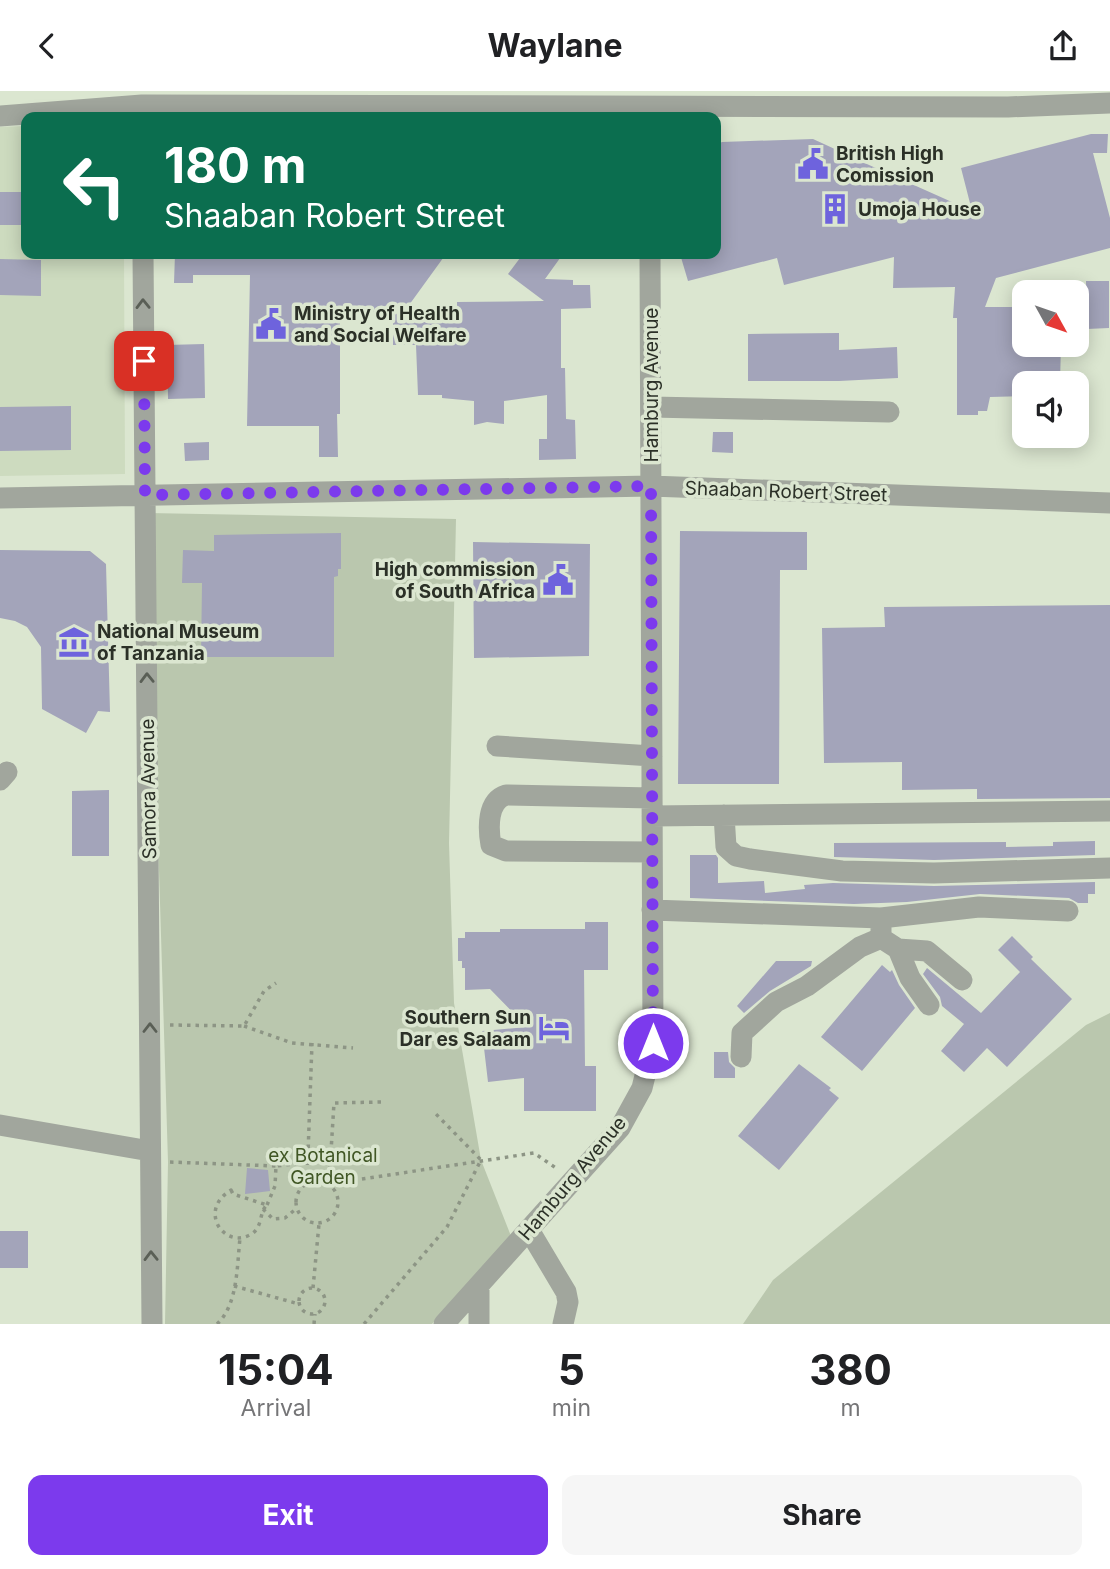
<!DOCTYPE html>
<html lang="en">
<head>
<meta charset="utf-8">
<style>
  body { margin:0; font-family:Inter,sans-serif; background:#f6f6f6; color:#202124; height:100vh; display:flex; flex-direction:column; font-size:26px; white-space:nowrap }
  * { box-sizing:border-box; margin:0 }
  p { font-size:23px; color:#757577 }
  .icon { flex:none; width:38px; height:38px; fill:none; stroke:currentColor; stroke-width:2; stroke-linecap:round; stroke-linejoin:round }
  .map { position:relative; height:1233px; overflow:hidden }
  .drawer { display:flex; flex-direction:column; background:#fff; flex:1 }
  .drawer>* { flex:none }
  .top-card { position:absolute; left:21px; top:21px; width:700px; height:147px; border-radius:14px; box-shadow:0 4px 18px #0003; background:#0b6e4f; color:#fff; overflow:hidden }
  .needle { width:46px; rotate:130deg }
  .controls { position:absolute; left:1012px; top:189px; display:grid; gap:14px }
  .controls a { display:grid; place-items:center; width:77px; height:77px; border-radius:14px; background:#fff; box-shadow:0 4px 18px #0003; font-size:35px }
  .pin { position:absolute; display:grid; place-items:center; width:60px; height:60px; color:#fff; margin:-30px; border-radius:14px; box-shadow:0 4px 10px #0006 }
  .me { position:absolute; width:77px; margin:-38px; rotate:0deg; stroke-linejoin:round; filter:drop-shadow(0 0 5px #0008) }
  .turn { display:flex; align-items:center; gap:24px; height:147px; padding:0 28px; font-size:32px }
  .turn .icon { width:91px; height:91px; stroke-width:2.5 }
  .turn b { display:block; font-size:49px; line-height:60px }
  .eta { display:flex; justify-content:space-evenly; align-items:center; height:119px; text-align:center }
  .eta b { font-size:42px; font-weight:700; line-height:49px }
  .cta { display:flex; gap:14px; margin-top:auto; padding:14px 28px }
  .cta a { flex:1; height:80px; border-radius:14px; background:#7c3aed; color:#fff; font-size:28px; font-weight:700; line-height:80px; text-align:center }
  .cta a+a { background:#f6f6f6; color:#202124 }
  header { display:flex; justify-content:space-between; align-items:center; height:91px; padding:0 28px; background:#fff; font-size:32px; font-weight:700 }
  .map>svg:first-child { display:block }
  .built { fill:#cddbbf }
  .green { fill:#bac7ae }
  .building { fill:#a3a4ba }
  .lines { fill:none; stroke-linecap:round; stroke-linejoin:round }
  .path { stroke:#8d9585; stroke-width:3.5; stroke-dasharray:3.5 5; stroke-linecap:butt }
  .minor { stroke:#a1a69d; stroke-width:21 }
  .oneway { stroke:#5a5f56 }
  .route { stroke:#7c3aed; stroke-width:12; stroke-dasharray:0 21.6 }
  .labels { text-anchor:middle; stroke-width:7; stroke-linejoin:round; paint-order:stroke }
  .poi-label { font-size:19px; font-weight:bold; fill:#2b3027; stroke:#dbe6d0; text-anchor:start }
  .street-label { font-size:19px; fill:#2b3027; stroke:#dbe6d0 }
  .park-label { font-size:19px; fill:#415725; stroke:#dbe6d0 }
</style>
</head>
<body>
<header><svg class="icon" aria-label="back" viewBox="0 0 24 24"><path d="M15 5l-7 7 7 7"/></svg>Waylane<svg class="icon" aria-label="share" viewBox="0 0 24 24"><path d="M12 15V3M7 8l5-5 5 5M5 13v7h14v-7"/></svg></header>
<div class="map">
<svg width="1110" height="1233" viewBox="0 0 1110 1233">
  <rect width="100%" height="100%" fill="#dbe6d0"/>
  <!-- built -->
  <path class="built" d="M 26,35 L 26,163 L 124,163 L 125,383 L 0,385 L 0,36 Z"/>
  <!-- green -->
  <path class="green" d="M 148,422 L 456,428 L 449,752 L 454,912 L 481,1069 L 511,1145 L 432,1233 L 165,1233 L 168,1071 Z
    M 1110,922 L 1110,1233 L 743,1233 L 773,1189 L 1086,934 Z"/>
  <!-- building -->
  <path class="building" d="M 1091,43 L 1108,43 L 1107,62 L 1093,62 L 1110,127 L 1110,157 L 996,187 L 985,216 L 1024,216 L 1024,254 L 1061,254 L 1060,292 L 1024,292 L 1024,305 L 990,306 L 987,320 L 978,320 L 978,324 L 957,324 L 957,227 L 953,227 L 955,196 L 893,197 L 894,166 L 784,194 L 777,167 L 688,190 L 680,163 L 716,163 L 716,54 L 722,51 L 813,48 L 837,59 L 838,61 L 840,61 L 972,120 L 961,77 Z
    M 0,101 L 26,101 L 26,134 L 0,134 Z
    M 175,163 L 446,163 L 404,221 L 340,222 L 340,323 L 337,323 L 338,366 L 319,366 L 319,335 L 247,335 L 250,184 L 193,184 L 193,192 L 174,192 Z
    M 523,163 L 563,163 L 545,188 L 573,189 L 573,194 L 590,194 L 591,217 L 561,218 L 561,277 L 565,277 L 566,328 L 575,329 L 576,368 L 539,369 L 539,348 L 547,348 L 547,304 L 504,310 L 504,333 L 487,331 L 474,334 L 474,310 L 442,307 L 442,304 L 418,304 L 416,254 L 393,254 L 393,222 L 457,221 L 457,211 L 544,210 L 508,183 Z
    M 0,168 L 41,169 L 41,205 L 0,204 Z
    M 1086,190 L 1109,190 L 1109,237 L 1087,238 Z
    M 839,242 L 839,259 L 897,256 L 898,287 L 839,290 L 748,290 L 748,243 Z
    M 204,253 L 205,307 L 168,308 L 167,254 Z
    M 71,315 L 71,359 L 0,360 L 0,316 Z
    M 713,341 L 733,341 L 733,362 L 712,361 Z
    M 209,351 L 209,369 L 185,370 L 184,352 Z
    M 680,440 L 807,441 L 807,479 L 780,479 L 779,693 L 678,693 Z
    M 341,442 L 341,478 L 338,478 L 338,485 L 334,486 L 334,566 L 201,566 L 202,492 L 182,492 L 183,459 L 214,460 L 214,444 Z
    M 473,451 L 590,453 L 589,565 L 474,567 Z
    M 0,459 L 90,460 L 106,473 L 110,621 L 98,620 L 86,642 L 42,618 L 41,556 L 27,536 L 15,530 L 0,527 Z
    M 1110,514 L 1110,707 L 977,708 L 977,698 L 902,699 L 902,671 L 824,672 L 822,537 L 885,536 L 884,516 Z
    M 109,699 L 109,765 L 72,765 L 72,700 Z
    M 1095,750 L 1095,764 L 934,769 L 834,766 L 834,752 L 1006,751 L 1006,756 L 1053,755 L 1053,751 Z
    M 690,764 L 716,764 L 718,767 L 718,792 L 764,790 L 765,802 L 805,798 L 804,794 L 833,792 L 934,795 L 1095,791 L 1095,803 L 1088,803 L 1088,812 L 1078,812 L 1069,807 L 980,803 L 907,811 L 854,813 L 690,807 Z
    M 585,831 L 608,831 L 608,879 L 584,879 L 585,975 L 596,975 L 596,1020 L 524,1020 L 524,987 L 488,991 L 482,940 L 527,936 L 490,898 L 465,899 L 465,877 L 462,877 L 462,870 L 458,870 L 458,847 L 465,847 L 465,841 L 500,841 L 500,838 L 585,838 Z
    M 1012,845 L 1033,866 L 1031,868 L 1072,908 L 1007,976 L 987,957 L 964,981 L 941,960 L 964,933 L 942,915 L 940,906 L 923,883 L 927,877 L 981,922 L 1020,881 L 998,859 Z
    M 776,870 L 812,870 L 811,875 L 770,900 L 744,922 L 737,915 Z
    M 882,874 L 890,881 L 892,879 L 899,894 L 915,917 L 862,980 L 821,946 Z
    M 714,961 L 728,961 L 729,971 L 735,977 L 735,987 L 714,987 Z
    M 799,973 L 831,997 L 829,999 L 839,1007 L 779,1079 L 738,1045 Z
    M 247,1077 L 268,1079 L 270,1100 L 245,1103 Z
    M 0,1140 L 28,1140 L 28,1177 L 0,1177 Z"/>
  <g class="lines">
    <!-- path -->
    <path class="path" d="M 170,934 L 244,935 L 264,900 L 276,892
      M 244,935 L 292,952 L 353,957
      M 381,1011 L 334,1012 L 329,1093 L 534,1062 L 556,1077
      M 170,1071 L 276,1075
      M296 1111a21 21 0 1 1 42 0a21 21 0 1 1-42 0Z
      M 307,1091 L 312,952
      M 231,1099 L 233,1103 L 267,1114 C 259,1121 263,1134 253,1142 C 226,1161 196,1120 231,1099 Z
      M 267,1114 L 275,1095 L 276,1075 L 331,1069
      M 263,1118 L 273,1128 L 285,1127 L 297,1117
      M 234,1195 L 299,1213
      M299 1210a13 13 0 1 1 26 0a13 13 0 1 1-26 0Z
      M 313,1197 L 319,1133
      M 217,1233 C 238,1214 237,1174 240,1147
      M 314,1233 L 315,1223
      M 364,1233 L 447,1136 L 481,1069 L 433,1020"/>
    <!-- minor -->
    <path class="minor" d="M 0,25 L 142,14 L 1008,16 L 1110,12
      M 143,163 L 152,1233
      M 651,316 L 889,321
      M 0,407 L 651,395 L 1110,412
      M 497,655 L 652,665
      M 0,689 L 7,681
      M 652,707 L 506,704 C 487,710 488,737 491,754 L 506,760 L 652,761
      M 724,724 L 726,756 L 736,765 L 750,768 L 842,780 L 934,782 L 1110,777
      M 652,725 L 1110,720
      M 652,819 L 881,827 L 979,816 L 1068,820
      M 881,832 L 881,847 L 898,858 L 910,887 L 929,914
      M 898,858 L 927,860 L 962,889
      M 741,966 L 742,942 L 776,911 L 807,895 L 860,856 L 881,847
      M 0,1034 L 150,1060
      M 529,1139 L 566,1201 L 568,1211 L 563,1233
      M 479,1195 L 479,1233
      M 444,1233 L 620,1037 L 642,997 L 653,952 L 650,163"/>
  </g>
  <!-- one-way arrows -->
  <defs><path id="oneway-chevron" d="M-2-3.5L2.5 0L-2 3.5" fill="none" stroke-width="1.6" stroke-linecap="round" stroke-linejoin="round" transform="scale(1.75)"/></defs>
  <g class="oneway">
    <use href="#oneway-chevron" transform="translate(143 213) rotate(-91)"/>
    <use href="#oneway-chevron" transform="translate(147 587) rotate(-91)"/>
    <use href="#oneway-chevron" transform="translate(150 937) rotate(-90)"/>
    <use href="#oneway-chevron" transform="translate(151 1165) rotate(-91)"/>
  </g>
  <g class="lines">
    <!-- route -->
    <path class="route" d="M 144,270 L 145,404 L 651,395 L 653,952"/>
  </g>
  <!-- icons -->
  <defs>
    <symbol id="civic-bare" viewBox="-9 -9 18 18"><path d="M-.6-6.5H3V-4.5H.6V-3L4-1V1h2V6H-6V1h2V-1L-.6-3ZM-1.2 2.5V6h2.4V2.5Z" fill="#6e63dd" stroke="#dbe6d0" stroke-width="2.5" paint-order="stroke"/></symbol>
    <symbol id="building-bare" viewBox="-9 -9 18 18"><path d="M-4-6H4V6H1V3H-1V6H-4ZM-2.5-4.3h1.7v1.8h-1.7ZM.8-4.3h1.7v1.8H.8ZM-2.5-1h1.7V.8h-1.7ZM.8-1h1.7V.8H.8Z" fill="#6e63dd" stroke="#dbe6d0" stroke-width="2.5" paint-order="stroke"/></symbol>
    <symbol id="museum-bare" viewBox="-9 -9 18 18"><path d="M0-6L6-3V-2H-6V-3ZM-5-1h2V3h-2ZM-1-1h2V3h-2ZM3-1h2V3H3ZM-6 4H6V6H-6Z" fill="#6e63dd" stroke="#dbe6d0" stroke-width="2.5" paint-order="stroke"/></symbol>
    <symbol id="hotel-bare" viewBox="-9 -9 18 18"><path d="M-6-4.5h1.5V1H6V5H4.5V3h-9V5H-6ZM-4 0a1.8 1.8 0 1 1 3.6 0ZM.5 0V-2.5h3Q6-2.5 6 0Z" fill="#6e63dd" stroke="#dbe6d0" stroke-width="2.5" paint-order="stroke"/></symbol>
  </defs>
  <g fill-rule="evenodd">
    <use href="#civic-bare" x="791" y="51" width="44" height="44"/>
    <use href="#building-bare" x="813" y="96" width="44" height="44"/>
    <use href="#civic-bare" x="249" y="211" width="44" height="44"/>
    <use href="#civic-bare" x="536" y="467" width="44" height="44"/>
    <use href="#museum-bare" x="52" y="529" width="44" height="44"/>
    <use href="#hotel-bare" x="532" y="915" width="44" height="44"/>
  </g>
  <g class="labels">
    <!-- poi labels -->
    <g class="poi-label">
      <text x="836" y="69">British High<tspan x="836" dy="22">Comission</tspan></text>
      <text x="858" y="125">Umoja House</text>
      <text x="294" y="229">Ministry of Health<tspan x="294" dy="22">and Social Welfare</tspan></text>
      <text x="535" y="485" text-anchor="end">High commission<tspan x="535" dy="22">of South Africa</tspan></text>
      <text x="97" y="547">National Museum<tspan x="97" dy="22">of Tanzania</tspan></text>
      <text x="531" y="933" text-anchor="end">Southern Sun<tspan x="531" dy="22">Dar es Salaam</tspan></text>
    </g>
    <!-- street labels -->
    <g class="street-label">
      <text transform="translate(651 294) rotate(-90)" y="7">Hamburg Avenue</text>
      <text transform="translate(786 400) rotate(2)" y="7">Shaaban Robert Street</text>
      <text transform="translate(148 698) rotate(-91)" y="7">Samora Avenue</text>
      <text transform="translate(572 1087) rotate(-50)" y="7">Hamburg Avenue</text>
    </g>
    <!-- park labels -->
    <g class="park-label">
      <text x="323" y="1071">ex Botanical<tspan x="323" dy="22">Garden</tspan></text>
    </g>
  </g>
</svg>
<div class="controls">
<a><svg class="needle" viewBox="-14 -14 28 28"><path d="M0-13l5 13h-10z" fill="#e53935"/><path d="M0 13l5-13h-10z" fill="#757577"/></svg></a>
<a><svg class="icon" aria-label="sound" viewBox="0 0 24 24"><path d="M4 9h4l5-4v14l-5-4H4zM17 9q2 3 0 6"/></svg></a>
</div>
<div class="pin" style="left:144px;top:270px;background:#d93025"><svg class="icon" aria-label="arrive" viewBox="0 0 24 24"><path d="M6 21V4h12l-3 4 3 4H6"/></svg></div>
<svg class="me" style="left:653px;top:952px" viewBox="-20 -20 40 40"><circle r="17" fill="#7c3aed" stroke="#fff" stroke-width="3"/><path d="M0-11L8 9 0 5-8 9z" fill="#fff"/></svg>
<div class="top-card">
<div class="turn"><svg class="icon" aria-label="left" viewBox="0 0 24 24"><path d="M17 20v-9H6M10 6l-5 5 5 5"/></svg><div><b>180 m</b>Shaaban Robert Street</div></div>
</div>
</div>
<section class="drawer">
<div class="eta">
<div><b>15:04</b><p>Arrival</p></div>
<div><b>5</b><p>min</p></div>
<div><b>380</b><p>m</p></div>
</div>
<div class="cta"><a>Exit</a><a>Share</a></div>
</section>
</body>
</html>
